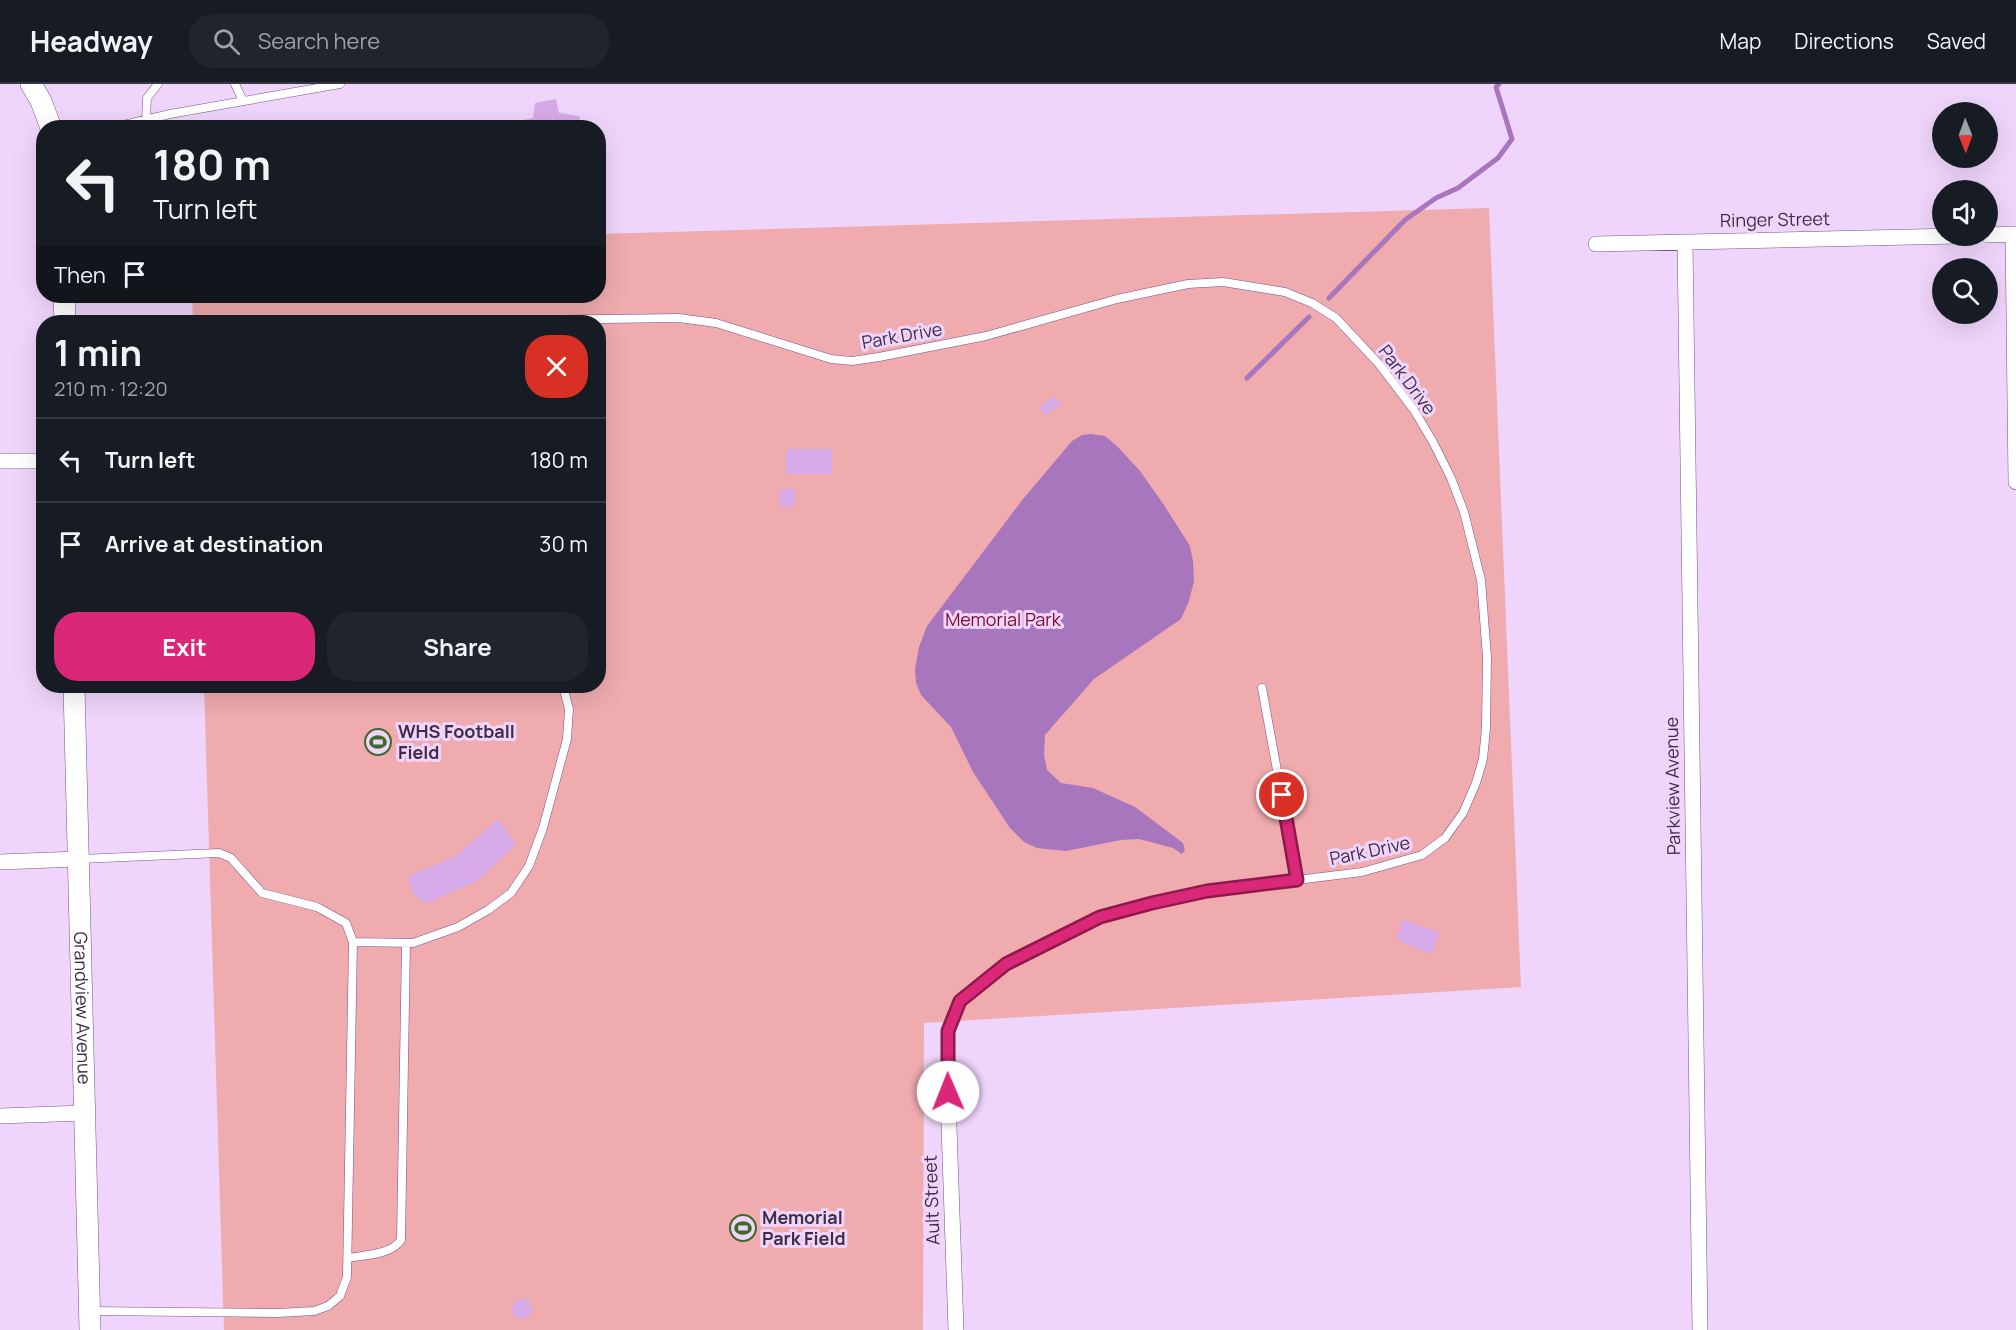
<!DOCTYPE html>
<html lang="en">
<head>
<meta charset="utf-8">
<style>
  body { margin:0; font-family:Manrope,sans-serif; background:#20242c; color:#f1f3f6; height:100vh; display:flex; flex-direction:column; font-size:22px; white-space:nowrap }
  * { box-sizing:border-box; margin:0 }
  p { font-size:20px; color:#9ea1a6 }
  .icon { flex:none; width:33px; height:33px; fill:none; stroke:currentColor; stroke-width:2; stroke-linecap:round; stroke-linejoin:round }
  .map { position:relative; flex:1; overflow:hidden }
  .side { position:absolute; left:36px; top:231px; width:570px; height:378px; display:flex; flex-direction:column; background:#171b24; border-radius:24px; box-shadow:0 6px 24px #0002 }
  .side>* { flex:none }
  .banner { position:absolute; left:36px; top:36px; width:570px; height:183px; border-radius:24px; box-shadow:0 6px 24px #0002; background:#171b24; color:#f1f3f6; overflow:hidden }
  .needle { width:39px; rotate:179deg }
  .buttons { position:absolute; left:1932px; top:18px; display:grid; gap:12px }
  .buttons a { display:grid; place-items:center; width:66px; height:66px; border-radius:50%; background:#171b24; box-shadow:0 6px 24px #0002; font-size:30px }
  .pin { position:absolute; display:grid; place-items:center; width:51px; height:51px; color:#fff; margin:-26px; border:3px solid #fff; border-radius:50%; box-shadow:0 2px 6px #0007 }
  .me { position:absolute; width:66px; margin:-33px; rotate:359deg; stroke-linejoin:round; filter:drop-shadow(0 0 4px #0008) }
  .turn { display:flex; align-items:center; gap:21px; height:126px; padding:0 18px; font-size:27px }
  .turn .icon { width:78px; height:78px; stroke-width:2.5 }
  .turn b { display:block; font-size:42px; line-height:51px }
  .then { display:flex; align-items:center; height:57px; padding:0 18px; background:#0003; gap:12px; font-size:22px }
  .round { display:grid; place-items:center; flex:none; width:63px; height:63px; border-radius:24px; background:#20242c }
  .overview { display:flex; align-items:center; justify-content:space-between; height:102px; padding:0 18px }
  h1 { font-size:36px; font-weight:700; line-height:45px }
  .action { display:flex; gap:12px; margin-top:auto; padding:12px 18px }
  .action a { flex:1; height:69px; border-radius:24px; background:#db2777; color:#fff; font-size:24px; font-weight:700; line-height:69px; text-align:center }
  .action a+a { background:#20242c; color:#f1f3f6 }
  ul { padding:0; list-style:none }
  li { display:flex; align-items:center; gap:18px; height:84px; padding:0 18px; border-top:2px solid #363941 }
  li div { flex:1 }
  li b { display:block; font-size:22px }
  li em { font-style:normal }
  header { display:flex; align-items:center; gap:36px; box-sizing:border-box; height:84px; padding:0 30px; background:#171b24; border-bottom:2px solid #363941 }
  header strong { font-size:28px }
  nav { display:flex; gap:33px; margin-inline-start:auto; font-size:21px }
  .search { width:420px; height:54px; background:#20242c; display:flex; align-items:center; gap:15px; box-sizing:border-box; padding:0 21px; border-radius:24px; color:#9ea1a6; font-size:22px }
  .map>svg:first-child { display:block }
  .green { fill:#efabae }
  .water { fill:#a876bd }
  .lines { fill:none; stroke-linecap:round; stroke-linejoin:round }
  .stream { stroke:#a876bd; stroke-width:5 }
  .building { fill:#d6aae8 }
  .lane-casing { stroke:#795189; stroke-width:9 }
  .street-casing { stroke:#795189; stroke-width:16 }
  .secondary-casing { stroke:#795189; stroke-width:22 }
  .lane { stroke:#fff; stroke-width:8 }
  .street { stroke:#fff; stroke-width:15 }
  .secondary { stroke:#fff; stroke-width:21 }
  .route-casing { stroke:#8e194d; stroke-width:15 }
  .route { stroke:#db2777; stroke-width:10 }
  .labels { text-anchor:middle; stroke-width:6; stroke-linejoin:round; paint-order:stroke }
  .street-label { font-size:18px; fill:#3f2d46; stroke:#efd5fb }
  .park-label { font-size:18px; fill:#7f0a28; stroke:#efd5fb }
  .poi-label { font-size:18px; font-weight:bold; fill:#3f2d46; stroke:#efd5fb; text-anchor:start }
</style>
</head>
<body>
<header>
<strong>Headway</strong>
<div class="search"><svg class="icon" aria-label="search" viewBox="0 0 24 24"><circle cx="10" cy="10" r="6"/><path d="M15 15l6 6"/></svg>Search here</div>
<nav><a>Map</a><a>Directions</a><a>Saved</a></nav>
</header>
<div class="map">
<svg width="2016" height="1246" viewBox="0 0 2016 1246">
  <rect width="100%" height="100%" fill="#efd5fb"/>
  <!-- green -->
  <path class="green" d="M 1489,124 L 1521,903 L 924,939 L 923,1246 L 224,1246 L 204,602 L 598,602 L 598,238 L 193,238 L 192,212 L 598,212 L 599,150 Z"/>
  <!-- water -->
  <path class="water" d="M 1091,350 L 1105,352 L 1117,362 L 1140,387 L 1164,421 L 1190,462 L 1193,477 L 1194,497 L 1189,517 L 1181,535 L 1094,595 L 1045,651 L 1044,671 L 1047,686 L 1061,699 L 1093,704 L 1135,723 L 1183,759 L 1185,766 L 1182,770 L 1173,764 L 1139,755 L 1121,756 L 1066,767 L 1037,764 L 1024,758 L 1010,744 L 973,688 L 951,643 L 921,611 L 916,599 L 915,585 L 919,563 L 927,542 L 1023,415 L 1072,357 L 1082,351 Z"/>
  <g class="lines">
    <!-- stream -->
    <path class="stream" d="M 1329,214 L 1405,136 L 1436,114 L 1458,104 L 1498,74 L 1512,55 L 1496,3 L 1499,0
      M 1247,294 L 1309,233"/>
  </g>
  <!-- building -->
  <path class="building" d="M 556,15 L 559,29 L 579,32 L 582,44 L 511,44 L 510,39 L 533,34 L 535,19 Z
    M 1055,312 L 1061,321 L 1045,331 L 1039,323 Z
    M 786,365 L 832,365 L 832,390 L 786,390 Z
    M 780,405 L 795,405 L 794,423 L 779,422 Z
    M 498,735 L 516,760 L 477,797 L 427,819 L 415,813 L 407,793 L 456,772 Z
    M 1403,835 L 1440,849 L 1431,870 L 1396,856 Z
    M512 1225a10 10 0 1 1 20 0a10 10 0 1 1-20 0Z"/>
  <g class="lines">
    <defs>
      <path id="lane" d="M 235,0 L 243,17
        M 146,36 L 147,14 L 158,0
        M 111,44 L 170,30 L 340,0
        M 381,238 L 679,234 L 716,239 L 831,275 L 852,277 L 879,273 L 986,252 L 1117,215 L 1188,200 L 1223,198 L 1285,208 L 1312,219 L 1336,234 L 1379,280 L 1414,326 L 1433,358 L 1451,394 L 1464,428 L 1481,496 L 1487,573 L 1486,644 L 1483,675 L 1476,699 L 1463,729 L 1445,754 L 1422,771 L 1362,788 L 1207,807 L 1151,819 L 1100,833 L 1006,880 L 960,917 L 948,947 L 947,984
        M 1262,604 L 1297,796
        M 80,775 L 219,769 L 231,774 L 262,809 L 317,823 L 346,839 L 353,858 L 347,1193 L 340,1212 L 328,1222 L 314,1227 L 278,1229 L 91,1227
        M 353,858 L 413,859 L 458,843 L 488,826 L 511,809 L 529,782 L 543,744 L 567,655 L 569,625 L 563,602
        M 348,1174 C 364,1171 391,1171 401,1156 L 406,859"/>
      <path id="street" d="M 2013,150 L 2016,398
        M 1988,151 L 2016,150
        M 1685,158 L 1700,1246
        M 1596,160 L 1956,152
        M 0,377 L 44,377
        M 0,778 L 78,775
        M 947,984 L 956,1246
        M 0,1032 L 84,1029"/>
      <g id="secondary">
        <path d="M 31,0 L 41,17 L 51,44"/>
        <path d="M 64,212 L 65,238"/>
        <path id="s1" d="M 74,602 L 90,1246"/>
      </g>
    </defs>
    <!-- lane casing -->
    <use href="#lane" class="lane-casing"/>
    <!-- street casing -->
    <use href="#street" class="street-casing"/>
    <!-- secondary casing -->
    <use href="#secondary" class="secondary-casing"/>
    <!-- lane -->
    <use href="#lane" class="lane"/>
    <!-- street -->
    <use href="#street" class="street"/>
    <!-- secondary -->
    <use href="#secondary" class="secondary"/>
  </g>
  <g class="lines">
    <defs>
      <path id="route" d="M 948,1008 L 948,947 L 960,917 L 1006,880 L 1100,833 L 1152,819 L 1207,807 L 1297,796 L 1282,711"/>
    </defs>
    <!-- route casing -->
    <use href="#route" class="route-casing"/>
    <!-- route -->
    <use href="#route" class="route"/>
  </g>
  <!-- icons -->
  <defs>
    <symbol id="stadium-ring" viewBox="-11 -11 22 22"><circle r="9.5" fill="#efd5fb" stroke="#3e6926" stroke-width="1.5"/><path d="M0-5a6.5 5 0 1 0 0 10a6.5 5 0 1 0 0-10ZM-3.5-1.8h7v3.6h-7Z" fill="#3e6926"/></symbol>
  </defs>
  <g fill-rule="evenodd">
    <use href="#stadium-ring" x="363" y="643" width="30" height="30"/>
    <use href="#stadium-ring" x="728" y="1129" width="30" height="30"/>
  </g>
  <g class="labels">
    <!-- street labels -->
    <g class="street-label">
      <text transform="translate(1775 136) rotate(-1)" y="6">Ringer Street</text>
      <text transform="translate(902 252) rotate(-10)" y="6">Park Drive</text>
      <text transform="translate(1407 296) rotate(53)" y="6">Park Drive</text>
      <text transform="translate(1673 702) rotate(-91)" y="6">Parkview Avenue</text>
      <text transform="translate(1370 767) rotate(-12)" y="6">Park Drive</text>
      <text dy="6" stroke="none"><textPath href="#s1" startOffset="322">Grandview Avenue</textPath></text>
      <text transform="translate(932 1116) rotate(-92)" y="6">Ault Street</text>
    </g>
    <!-- park labels -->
    <g class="park-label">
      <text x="1003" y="542">Memorial Park</text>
    </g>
    <!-- poi labels -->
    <g class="poi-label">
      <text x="398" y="654">WHS Football<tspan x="398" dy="21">Field</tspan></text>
      <text x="762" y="1140">Memorial<tspan x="762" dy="21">Park Field</tspan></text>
    </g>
  </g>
</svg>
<div class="buttons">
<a><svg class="needle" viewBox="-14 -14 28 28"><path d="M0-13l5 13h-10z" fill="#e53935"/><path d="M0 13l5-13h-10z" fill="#9ea1a6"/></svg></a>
<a><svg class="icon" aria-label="sound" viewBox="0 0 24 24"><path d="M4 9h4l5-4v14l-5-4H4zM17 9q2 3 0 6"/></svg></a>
<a><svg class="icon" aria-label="search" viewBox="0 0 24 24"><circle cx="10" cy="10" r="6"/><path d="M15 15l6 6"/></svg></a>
</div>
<div class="pin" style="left:1282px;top:711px;background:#d93025"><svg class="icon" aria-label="arrive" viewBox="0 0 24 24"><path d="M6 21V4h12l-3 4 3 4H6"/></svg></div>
<svg class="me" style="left:948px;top:1008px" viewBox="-20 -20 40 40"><circle r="19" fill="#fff"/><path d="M0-13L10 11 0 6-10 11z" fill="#db2777"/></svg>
<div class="banner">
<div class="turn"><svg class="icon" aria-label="left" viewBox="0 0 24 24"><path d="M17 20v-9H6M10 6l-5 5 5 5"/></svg><div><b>180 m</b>Turn left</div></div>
<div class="then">Then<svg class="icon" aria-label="arrive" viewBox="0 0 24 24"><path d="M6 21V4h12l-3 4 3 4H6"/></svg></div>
</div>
<section class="side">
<div class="overview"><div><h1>1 min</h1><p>210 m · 12:20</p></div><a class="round" style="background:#d93025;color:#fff"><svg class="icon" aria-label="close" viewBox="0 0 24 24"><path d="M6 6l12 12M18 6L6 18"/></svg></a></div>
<ul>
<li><svg class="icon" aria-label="left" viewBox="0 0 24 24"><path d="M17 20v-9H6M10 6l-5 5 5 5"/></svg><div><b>Turn left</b></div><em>180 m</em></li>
<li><svg class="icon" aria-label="arrive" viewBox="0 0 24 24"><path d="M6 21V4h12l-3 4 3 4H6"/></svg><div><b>Arrive at destination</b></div><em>30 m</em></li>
</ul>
<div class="action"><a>Exit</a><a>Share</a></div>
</section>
</div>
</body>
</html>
